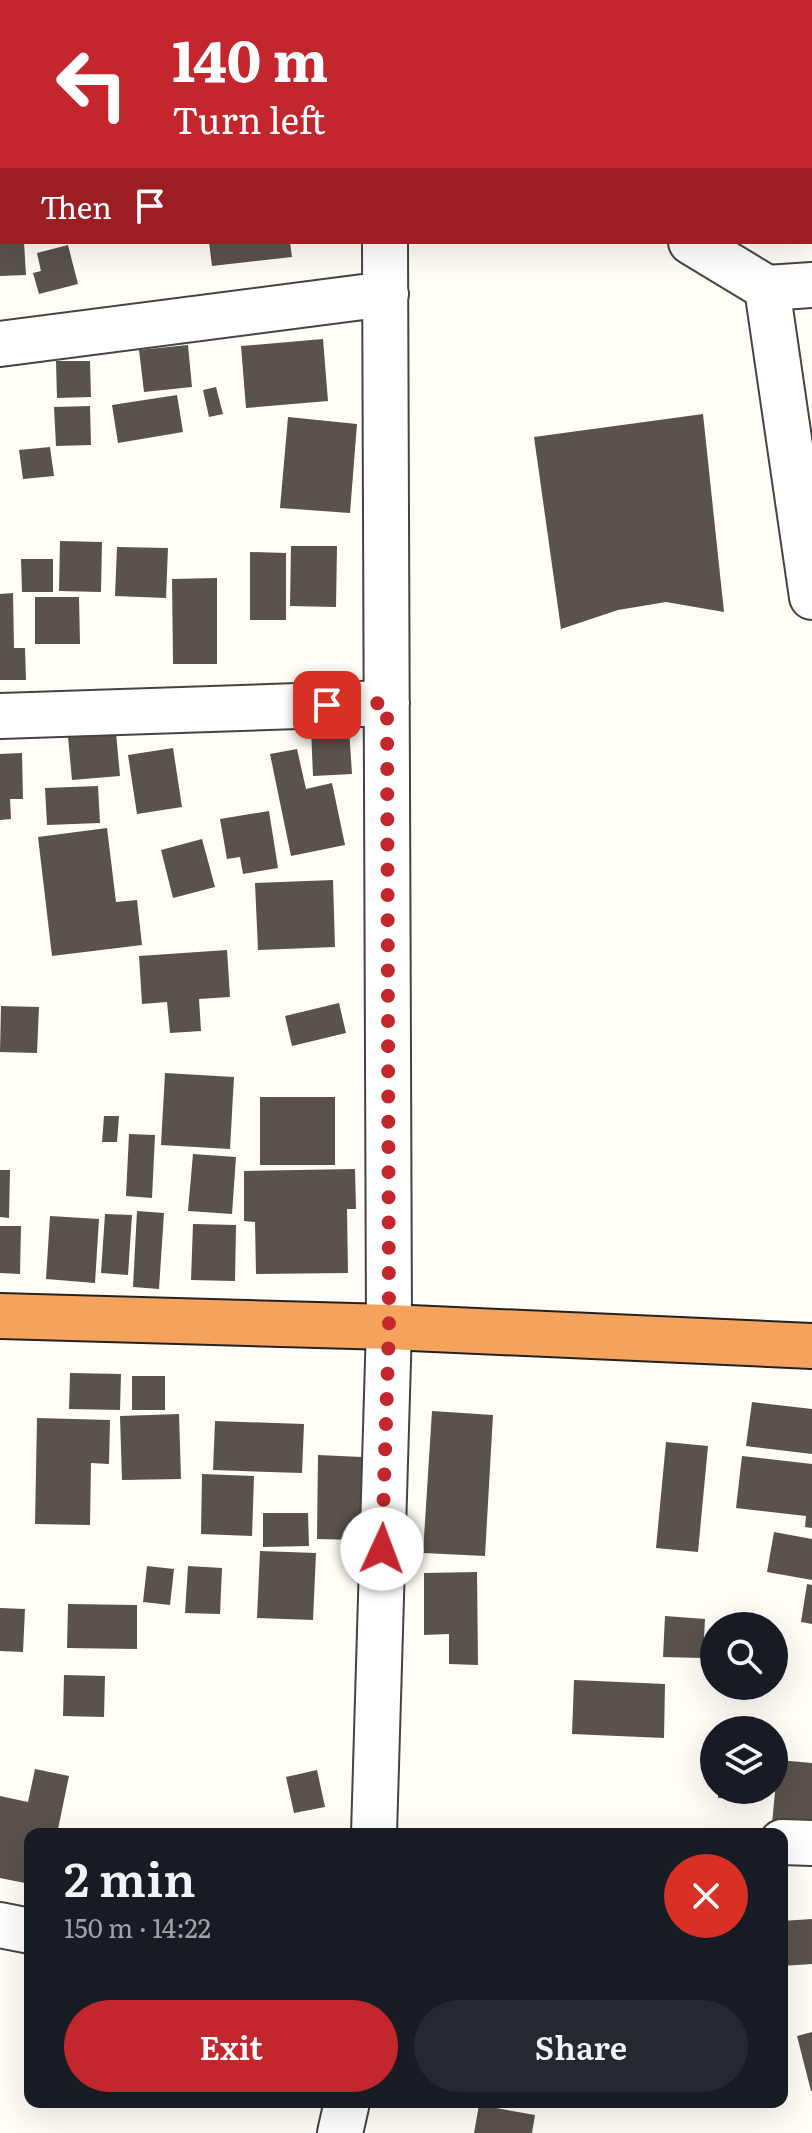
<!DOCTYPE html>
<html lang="en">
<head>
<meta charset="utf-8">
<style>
  body { margin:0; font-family:Literata,serif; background:#242831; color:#f1f3f6; height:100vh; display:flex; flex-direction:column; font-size:30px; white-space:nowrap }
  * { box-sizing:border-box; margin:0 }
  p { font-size:26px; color:#9ea1a6 }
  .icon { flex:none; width:44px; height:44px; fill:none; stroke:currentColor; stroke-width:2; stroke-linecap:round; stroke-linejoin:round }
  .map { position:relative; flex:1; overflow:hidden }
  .details { position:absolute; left:24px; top:1828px; width:764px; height:280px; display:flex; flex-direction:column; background:#171b24; border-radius:16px; box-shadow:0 8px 32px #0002 }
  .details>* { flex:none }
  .hud { position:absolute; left:0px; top:0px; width:812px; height:244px; box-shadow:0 8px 32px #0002; background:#c4262e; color:#fff; overflow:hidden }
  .buttons { position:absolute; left:700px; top:1612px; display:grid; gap:16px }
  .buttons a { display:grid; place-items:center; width:88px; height:88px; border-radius:50%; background:#171b24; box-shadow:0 8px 32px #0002; font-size:40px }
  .pin { position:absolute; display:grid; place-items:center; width:68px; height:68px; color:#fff; margin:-34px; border-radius:16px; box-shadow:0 4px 12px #0006 }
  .me { position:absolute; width:88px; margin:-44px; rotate:2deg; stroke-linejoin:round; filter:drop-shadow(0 0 6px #0008) }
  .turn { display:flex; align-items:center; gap:28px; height:168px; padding:0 40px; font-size:36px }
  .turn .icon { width:104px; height:104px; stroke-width:2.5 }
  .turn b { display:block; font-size:56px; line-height:68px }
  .then { display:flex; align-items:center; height:76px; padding:0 40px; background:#0003; gap:16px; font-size:30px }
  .round { display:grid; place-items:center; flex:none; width:84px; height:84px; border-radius:42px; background:#242831 }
  .summary { display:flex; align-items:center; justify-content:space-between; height:136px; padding:0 40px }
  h1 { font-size:48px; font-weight:600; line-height:60px }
  .primary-button { display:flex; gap:16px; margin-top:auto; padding:16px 40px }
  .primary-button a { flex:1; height:92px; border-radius:48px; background:#c4262e; color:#fff; font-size:32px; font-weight:600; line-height:92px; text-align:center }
  .primary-button a+a { background:#242831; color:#f1f3f6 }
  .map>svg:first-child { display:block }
  .building { fill:#5a524d }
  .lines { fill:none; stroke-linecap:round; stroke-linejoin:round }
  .street-casing { stroke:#444; stroke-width:48 }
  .highway-casing { stroke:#222; stroke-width:48 }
  .street { stroke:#fff; stroke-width:44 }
  .highway { stroke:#f5a25d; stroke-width:44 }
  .route { stroke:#c4262e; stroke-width:14; stroke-dasharray:0 25.2 }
</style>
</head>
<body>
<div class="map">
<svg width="812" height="2133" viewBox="0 0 812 2133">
  <rect width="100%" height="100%" fill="#fffdf5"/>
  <!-- building -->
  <path class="building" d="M 0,242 L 24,242 L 26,275 L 0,276 Z
    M 209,242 L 290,242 L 292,257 L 212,266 Z
    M 68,245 L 78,284 L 39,294 L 33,273 L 41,271 L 37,253 Z
    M 323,339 L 328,401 L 246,408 L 241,346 Z
    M 188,345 L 192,387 L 144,392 L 139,350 Z
    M 56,361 L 90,361 L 91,397 L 57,398 Z
    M 216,387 L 223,414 L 209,417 L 203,390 Z
    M 177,395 L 183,432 L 118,443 L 112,405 Z
    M 90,406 L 91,445 L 56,446 L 54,407 Z
    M 703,414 L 724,612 L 666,602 L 618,610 L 561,629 L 534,437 Z
    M 288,417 L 357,424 L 350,513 L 280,508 Z
    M 50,447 L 54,476 L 23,479 L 19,450 Z
    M 60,541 L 102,542 L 101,592 L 59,591 Z
    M 291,546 L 337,546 L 336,607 L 290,606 Z
    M 117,547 L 168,548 L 166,598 L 115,596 Z
    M 250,552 L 286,553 L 286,620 L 250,620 Z
    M 21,559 L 53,559 L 53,592 L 22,592 Z
    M 217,578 L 217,664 L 173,664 L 172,579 Z
    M 13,593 L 14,648 L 25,648 L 26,680 L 0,680 L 0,594 Z
    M 35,597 L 79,597 L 80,644 L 35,644 Z
    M 349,728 L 352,774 L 313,776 L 311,729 Z
    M 116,733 L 120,776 L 72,780 L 68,737 Z
    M 173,748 L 182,807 L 137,814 L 128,755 Z
    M 297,749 L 306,789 L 332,783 L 345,845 L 291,856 L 270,754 Z
    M 22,753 L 23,799 L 10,799 L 11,819 L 0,820 L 0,754 Z
    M 98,786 L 100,823 L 47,825 L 45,788 Z
    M 269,811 L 278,868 L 243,874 L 240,857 L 227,859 L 220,819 Z
    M 107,828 L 116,902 L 137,900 L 142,945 L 52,956 L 38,837 Z
    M 202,839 L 215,887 L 173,898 L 161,850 Z
    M 333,880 L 335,947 L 258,950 L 255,883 Z
    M 227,950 L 230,997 L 199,999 L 201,1031 L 170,1033 L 167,1002 L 142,1004 L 139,956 Z
    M 339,1003 L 346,1033 L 292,1046 L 285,1016 Z
    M 1,1006 L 39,1007 L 37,1053 L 0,1052 Z
    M 165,1073 L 234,1077 L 230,1149 L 161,1145 Z
    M 260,1097 L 335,1097 L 335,1165 L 260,1165 Z
    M 104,1116 L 119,1116 L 117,1142 L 102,1142 Z
    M 129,1134 L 155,1135 L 152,1198 L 126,1196 Z
    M 193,1154 L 236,1157 L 232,1214 L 188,1211 Z
    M 355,1169 L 356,1209 L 347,1209 L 348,1273 L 256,1274 L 255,1222 L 244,1221 L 244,1171 Z
    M 0,1170 L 10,1170 L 9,1218 L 0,1217 Z
    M 137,1211 L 164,1213 L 159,1289 L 133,1287 Z
    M 105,1214 L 132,1215 L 128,1275 L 101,1273 Z
    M 50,1216 L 99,1219 L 95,1283 L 46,1279 Z
    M 193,1224 L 236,1225 L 235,1281 L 191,1280 Z
    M 0,1226 L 21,1226 L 20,1274 L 0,1273 Z
    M 70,1373 L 121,1374 L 120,1410 L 69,1409 Z
    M 132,1376 L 165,1376 L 165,1410 L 132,1410 Z
    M 752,1402 L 812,1409 L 812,1454 L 746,1446 Z
    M 432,1411 L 493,1415 L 485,1556 L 423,1553 Z
    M 179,1414 L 181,1479 L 122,1480 L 120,1416 Z
    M 37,1418 L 110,1420 L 109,1464 L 91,1463 L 90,1525 L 35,1524 Z
    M 215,1421 L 304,1424 L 302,1473 L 213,1470 Z
    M 666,1442 L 708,1446 L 698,1552 L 656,1548 Z
    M 318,1455 L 362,1457 L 360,1540 L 317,1539 Z
    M 742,1456 L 812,1464 L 812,1528 L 805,1527 L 806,1516 L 736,1508 Z
    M 202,1474 L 254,1476 L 252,1536 L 201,1534 Z
    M 263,1513 L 308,1513 L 309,1546 L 263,1547 Z
    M 774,1532 L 812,1539 L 812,1580 L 767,1572 Z
    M 260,1551 L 316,1553 L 313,1620 L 257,1618 Z
    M 147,1566 L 174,1569 L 170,1605 L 143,1602 Z
    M 188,1566 L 222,1568 L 220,1614 L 185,1613 Z
    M 477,1572 L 478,1665 L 449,1664 L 449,1634 L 424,1635 L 424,1573 Z
    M 807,1584 L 812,1585 L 812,1624 L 801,1622 Z
    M 68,1604 L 137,1605 L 137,1649 L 67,1648 Z
    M 0,1608 L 25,1609 L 23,1652 L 0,1651 Z
    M 665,1616 L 705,1619 L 703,1658 L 663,1657 Z
    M 64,1675 L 105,1676 L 104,1717 L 63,1716 Z
    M 574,1680 L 665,1684 L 664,1738 L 572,1734 Z
    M 778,1760 L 812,1763 L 812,1828 L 772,1824 Z
    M 35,1769 L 69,1776 L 57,1834 L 30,1834 L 30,1884 L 0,1878 L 0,1796 L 28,1802 Z
    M 317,1770 L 325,1807 L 294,1813 L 286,1777 Z
    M 718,1790 L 755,1790 L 755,1800 L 718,1798 Z
    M 812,1919 L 812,1964 L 782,1966 L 782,1921 Z
    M 812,2032 L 812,2091 L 811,2091 L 797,2036 Z
    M 479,2105 L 535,2115 L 532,2133 L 474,2133 Z"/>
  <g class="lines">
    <defs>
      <path id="street" d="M 382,0 L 382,2
        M 443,0 L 443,2
        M 691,242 L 767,288 L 812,285
        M 767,288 L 812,597
        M 0,344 L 386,294
        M 0,716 L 387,703
        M 374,1834 L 389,1327 L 385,242
        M 782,1842 L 812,1843
        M 0,1925 L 30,1931
        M 340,2133 L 347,2102"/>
      <path id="highway" d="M 0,1316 L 389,1327 L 812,1346"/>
    </defs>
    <!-- street casing -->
    <use href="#street" class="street-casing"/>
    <!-- highway casing -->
    <use href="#highway" class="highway-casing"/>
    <!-- street -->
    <use href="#street" class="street"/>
    <!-- highway -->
    <use href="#highway" class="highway"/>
  </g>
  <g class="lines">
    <!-- route -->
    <path class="route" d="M 327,705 L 387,703 L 389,1327 L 382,1549"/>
  </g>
</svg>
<div class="buttons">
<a><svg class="icon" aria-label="search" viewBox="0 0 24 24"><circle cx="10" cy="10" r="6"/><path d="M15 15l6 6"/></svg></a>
<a><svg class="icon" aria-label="layers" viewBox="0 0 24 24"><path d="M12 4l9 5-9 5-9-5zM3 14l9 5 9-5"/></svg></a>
</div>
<div class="pin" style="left:327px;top:705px;background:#d93025"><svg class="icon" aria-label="arrive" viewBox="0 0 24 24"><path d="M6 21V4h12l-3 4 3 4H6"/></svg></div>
<svg class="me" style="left:382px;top:1549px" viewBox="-20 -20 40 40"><circle r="19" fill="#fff"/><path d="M0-13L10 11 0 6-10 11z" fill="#c4262e"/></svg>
<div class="hud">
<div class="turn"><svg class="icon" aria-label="left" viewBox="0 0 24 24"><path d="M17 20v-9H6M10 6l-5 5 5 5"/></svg><div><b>140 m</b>Turn left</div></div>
<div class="then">Then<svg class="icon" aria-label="arrive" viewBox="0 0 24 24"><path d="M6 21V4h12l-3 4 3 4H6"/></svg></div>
</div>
<section class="details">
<div class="summary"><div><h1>2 min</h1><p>150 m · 14:22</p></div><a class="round" style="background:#d93025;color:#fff"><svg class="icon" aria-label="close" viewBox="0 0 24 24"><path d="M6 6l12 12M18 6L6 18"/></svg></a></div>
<div class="primary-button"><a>Exit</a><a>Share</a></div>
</section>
</div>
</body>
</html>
